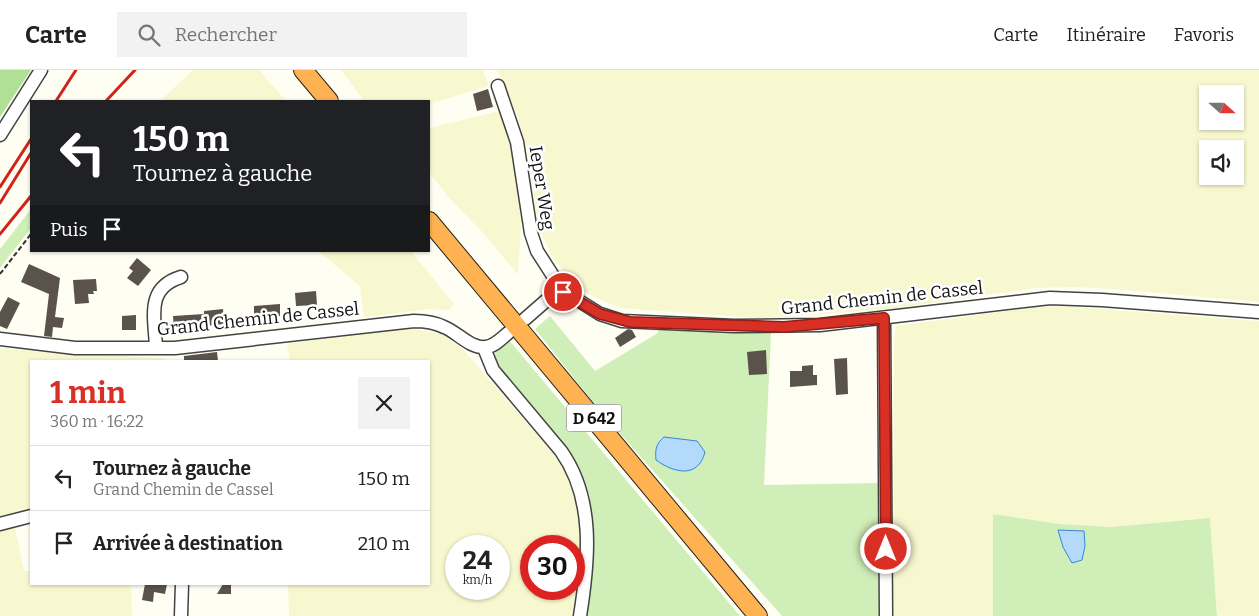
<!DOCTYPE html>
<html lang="fr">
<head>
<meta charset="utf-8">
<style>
  body { margin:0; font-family:Bitter,serif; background:#f2f2f2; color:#222; height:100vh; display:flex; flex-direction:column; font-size:19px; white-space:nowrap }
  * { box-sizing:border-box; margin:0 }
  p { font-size:16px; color:#767676 }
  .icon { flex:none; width:28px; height:28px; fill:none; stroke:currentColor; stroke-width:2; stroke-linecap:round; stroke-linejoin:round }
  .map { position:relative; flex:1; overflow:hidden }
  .panel { position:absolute; left:30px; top:290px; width:400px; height:225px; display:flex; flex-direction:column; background:#fff; border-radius:0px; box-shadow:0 1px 4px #0004 }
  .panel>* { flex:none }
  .hud { position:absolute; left:30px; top:30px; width:400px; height:152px; border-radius:0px; box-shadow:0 1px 4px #0004; background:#202124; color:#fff; overflow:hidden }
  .needle { width:32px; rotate:111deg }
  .buttons { position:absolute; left:1199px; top:15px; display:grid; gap:10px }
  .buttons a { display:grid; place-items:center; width:45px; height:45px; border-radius:0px; background:#fff; box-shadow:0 1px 4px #0004; font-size:25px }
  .speed { position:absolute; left:445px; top:465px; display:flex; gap:10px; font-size:25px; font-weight:700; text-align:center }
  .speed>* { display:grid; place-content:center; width:65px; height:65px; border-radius:50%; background:#fff; box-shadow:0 1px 4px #0004; line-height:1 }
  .speed small { font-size:12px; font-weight:400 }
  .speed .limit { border:8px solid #d22; background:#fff; color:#111 }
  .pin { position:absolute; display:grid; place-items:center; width:42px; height:42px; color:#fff; margin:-21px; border:2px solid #fff; border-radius:50%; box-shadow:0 1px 5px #0007 }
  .me { position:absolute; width:55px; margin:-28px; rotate:0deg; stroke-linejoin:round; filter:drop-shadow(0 0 4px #0008) }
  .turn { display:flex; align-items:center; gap:18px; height:105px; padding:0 20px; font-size:22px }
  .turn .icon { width:65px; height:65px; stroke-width:2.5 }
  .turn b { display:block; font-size:35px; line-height:42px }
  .then { display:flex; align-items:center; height:48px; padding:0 20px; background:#0003; gap:10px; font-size:19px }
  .round { display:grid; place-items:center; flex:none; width:52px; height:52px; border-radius:0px; background:#f2f2f2 }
  .summary { display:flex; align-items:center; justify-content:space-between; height:85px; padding:0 20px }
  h1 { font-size:30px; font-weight:700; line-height:38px; color:#d93025 }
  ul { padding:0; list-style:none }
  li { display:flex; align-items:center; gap:15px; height:65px; padding:0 20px; border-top:1px solid #e0e0e0 }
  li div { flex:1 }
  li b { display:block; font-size:19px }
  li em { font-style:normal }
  header { display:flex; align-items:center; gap:30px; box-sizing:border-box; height:70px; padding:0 25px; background:#fff; border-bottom:1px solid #e0e0e0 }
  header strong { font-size:24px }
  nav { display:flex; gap:28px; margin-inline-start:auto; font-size:18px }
  .search { width:350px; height:45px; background:#f2f2f2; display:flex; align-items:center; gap:12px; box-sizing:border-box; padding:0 18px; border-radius:0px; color:#767676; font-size:19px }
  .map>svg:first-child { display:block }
  .farmland { fill:#f8f8d0; fill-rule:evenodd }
  .green { fill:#cfeeb8 }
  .forest { fill:#b0e096 }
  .water { fill:#b3d9fb; stroke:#3387d9 }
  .building { fill:#5a534b }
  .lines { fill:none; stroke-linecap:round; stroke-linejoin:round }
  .minor-casing { stroke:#434343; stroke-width:15 }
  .highway-casing { stroke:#212121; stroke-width:20 }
  .path { stroke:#323232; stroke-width:2; stroke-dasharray:5 2.5; stroke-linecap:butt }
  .minor { stroke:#fff; stroke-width:12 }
  .highway { stroke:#ffb251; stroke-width:18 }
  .rail { stroke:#ce241a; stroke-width:3 }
  .route-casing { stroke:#8d1f18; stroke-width:12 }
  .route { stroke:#d93025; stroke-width:9 }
  .labels { text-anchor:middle; stroke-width:5; stroke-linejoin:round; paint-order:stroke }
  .shield { fill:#fff; stroke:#585858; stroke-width:1 }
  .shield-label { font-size:16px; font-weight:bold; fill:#101010 }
  .street-label { font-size:18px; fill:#101010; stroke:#fff }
</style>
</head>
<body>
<header>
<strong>Carte</strong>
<div class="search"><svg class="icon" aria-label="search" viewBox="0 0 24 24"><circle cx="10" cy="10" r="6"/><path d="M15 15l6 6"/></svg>Rechercher</div>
<nav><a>Carte</a><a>Itinéraire</a><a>Favoris</a></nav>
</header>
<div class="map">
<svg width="1259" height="546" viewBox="0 0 1259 546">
  <rect width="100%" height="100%" fill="#fffef3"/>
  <!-- farmland -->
  <path class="farmland" d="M 193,0 L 259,0 L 286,31 L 160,31 Z
    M 341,0 L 483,0 L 489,16 L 429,34 L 429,31 L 364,31 Z
    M 497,0 L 1259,0 L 1259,232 L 1113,219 L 1074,217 L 1035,218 L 898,238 L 787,247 L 754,248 L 620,238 L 586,223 L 571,210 L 553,188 L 538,157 L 528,83 L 519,51 ZM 1208,24 L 1235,24 L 1235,51 L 1208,51 ZM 1208,79 L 1235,79 L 1235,106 L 1208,106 Z
    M 504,40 L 520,132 L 521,153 L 518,205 L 486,166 L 449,128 L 429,102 L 429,58 Z
    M 318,181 L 411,181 L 454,234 L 449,240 L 429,239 L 364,247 L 360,216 Z
    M 1061,236 L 1259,251 L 1259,546 L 1217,546 L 1210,448 L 1111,457 L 1060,454 L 993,444 L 993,546 L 893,546 L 894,274 L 896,256 L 1034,237 Z
    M 413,259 L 441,264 L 463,279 L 555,386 L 565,400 L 575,425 L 580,464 L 576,539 L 573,546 L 289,546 L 288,514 L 429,514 L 429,291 L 290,291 L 287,274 L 366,263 ZM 456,476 L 499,476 L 499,519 L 456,519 ZM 531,476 L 574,476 L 574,519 L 531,519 Z
    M 0,278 L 75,284 L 164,288 L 165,291 L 31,291 L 31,440 L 0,449 Z
    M 15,457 L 24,501 L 31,501 L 31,514 L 131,514 L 132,546 L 0,546 L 0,460 Z"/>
  <!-- green -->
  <path class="green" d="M 31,139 L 31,158 L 0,198 L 0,179 Z
    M 550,246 L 595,301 L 658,263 L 658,257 L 771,263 L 764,415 L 881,413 L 880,546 L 782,546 L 601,342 L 535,259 Z
    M 508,269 L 740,546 L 587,546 L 594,463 L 589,424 L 579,397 L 496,297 C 491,283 498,278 508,269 Z
    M 993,444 L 1060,454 L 1111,457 L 1210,448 L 1217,546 L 993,546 Z"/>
  <!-- forest -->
  <path class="forest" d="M 0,0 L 31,0 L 0,47 Z"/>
  <!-- water -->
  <path class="water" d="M 664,367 L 697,371 L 705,382 C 698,409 674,403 656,390 C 655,379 656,374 664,367 Z
    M 1058,460 L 1084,461 L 1085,476 L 1082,490 L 1072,493 L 1063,477 Z"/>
  <!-- building -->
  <path class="building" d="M 488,19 L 493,37 L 477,41 L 473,24 Z
    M 137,188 L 151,200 L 138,216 L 127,208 L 133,201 L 129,198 Z
    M 29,194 L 60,208 L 55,247 L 64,248 L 62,258 L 53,257 L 52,267 L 44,266 L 49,224 L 21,212 Z
    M 96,209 L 97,221 L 93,221 L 94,224 L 88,224 L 89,233 L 75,234 L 73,210 Z
    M 316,221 L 317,235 L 296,236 L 295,223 Z
    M 8,227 L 20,233 L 7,259 L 0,256 L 0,242 Z
    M 280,234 L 280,246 L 254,248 L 254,236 Z
    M 223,239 L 224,254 L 174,259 L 173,246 L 204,244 L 204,241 Z
    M 136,245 L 136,260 L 122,260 L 122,246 Z
    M 628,259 L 632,260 L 636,267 L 620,277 L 615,268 Z
    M 766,280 L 767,304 L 749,305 L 747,282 Z
    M 217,282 L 218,291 L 184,291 L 184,286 Z
    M 847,288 L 848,324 L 836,325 L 834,289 Z
    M 813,295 L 813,305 L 817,305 L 817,315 L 790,317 L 790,301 L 802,301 L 802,296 Z
    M 145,514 L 167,514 L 165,524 L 154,522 L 153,532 L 142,530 Z
    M 223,514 L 231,514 L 231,524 L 217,524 Z"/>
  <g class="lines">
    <defs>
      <path id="minor" d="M 498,16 L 517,72 L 531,163 L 537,181 L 555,209 L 559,223
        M 0,65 L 41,0
        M 884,248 L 886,546
        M 525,249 L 549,228 L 559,223 L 568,224 L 600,244 L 622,251 L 734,256 L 820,255 L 1050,228 L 1102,230 L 1259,242
        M 0,269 L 75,278 L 175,278 L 414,251 C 424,251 434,252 444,257 C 457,262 471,279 485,277 C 494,277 502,268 508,263
        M 156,278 C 155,248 145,218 181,207
        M 484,278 L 493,300 L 561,381 C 595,429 589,490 580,546
        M 0,454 L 31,446
        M 181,546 L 182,514"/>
      <path id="highway" d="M 303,0 L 329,31
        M 429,151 L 758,546"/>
    </defs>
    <!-- minor casing -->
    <use href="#minor" class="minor-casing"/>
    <!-- highway casing -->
    <use href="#highway" class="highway-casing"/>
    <!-- path -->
    <path class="path" d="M 0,204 L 31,164"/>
    <!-- minor -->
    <use href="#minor" class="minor"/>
    <!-- highway -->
    <use href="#highway" class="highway"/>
    <!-- rail -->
    <path class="rail" d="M 56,31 L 76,0
      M 106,31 L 135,0
      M 0,117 L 31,69
      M 0,133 L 31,83
      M 0,164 L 31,126"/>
  </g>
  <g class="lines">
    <defs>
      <path id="route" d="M 563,222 L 600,244 L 630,252 L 784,257 L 884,248 L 886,479"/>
    </defs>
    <!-- route casing -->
    <use href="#route" class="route-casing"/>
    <!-- route -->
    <use href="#route" class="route"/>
  </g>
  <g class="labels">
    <!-- shield labels -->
    <rect class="shield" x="566.5" y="334.5" width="55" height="27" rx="4"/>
    <g class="shield-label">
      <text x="594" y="354">D 642</text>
    </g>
    <!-- street labels -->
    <g class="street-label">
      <text transform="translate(542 118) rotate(81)" y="6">Ieper Weg</text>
      <text transform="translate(882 228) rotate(-6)" y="6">Grand Chemin de Cassel</text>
      <text transform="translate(258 249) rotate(-6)" y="6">Grand Chemin de Cassel</text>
    </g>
  </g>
</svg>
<div class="buttons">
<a><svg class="needle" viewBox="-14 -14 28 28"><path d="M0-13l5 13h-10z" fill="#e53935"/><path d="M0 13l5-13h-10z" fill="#767676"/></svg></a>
<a><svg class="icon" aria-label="sound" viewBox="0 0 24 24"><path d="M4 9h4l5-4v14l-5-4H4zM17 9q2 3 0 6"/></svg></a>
</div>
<div class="speed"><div>24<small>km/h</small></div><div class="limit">30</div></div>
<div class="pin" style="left:563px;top:222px;background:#d93025"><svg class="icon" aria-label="arrive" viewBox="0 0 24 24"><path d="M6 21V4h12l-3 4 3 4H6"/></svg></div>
<svg class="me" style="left:886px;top:479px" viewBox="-20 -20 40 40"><circle r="17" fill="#d93025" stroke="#fff" stroke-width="3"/><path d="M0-11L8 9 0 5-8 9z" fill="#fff"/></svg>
<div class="hud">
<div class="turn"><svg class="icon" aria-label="left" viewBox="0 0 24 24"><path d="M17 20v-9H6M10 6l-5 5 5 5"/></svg><div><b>150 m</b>Tournez à gauche</div></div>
<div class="then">Puis<svg class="icon" aria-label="arrive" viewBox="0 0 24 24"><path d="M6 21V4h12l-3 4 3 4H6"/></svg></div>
</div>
<section class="panel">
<div class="summary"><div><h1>1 min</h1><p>360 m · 16:22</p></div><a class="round"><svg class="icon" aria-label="close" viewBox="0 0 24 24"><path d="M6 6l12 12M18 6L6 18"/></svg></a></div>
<ul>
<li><svg class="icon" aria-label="left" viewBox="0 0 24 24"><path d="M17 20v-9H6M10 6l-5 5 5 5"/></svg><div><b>Tournez à gauche</b><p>Grand Chemin de Cassel</p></div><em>150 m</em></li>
<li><svg class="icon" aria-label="arrive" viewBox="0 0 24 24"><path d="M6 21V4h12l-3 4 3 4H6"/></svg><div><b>Arrivée à destination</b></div><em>210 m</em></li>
</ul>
</section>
</div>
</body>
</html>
